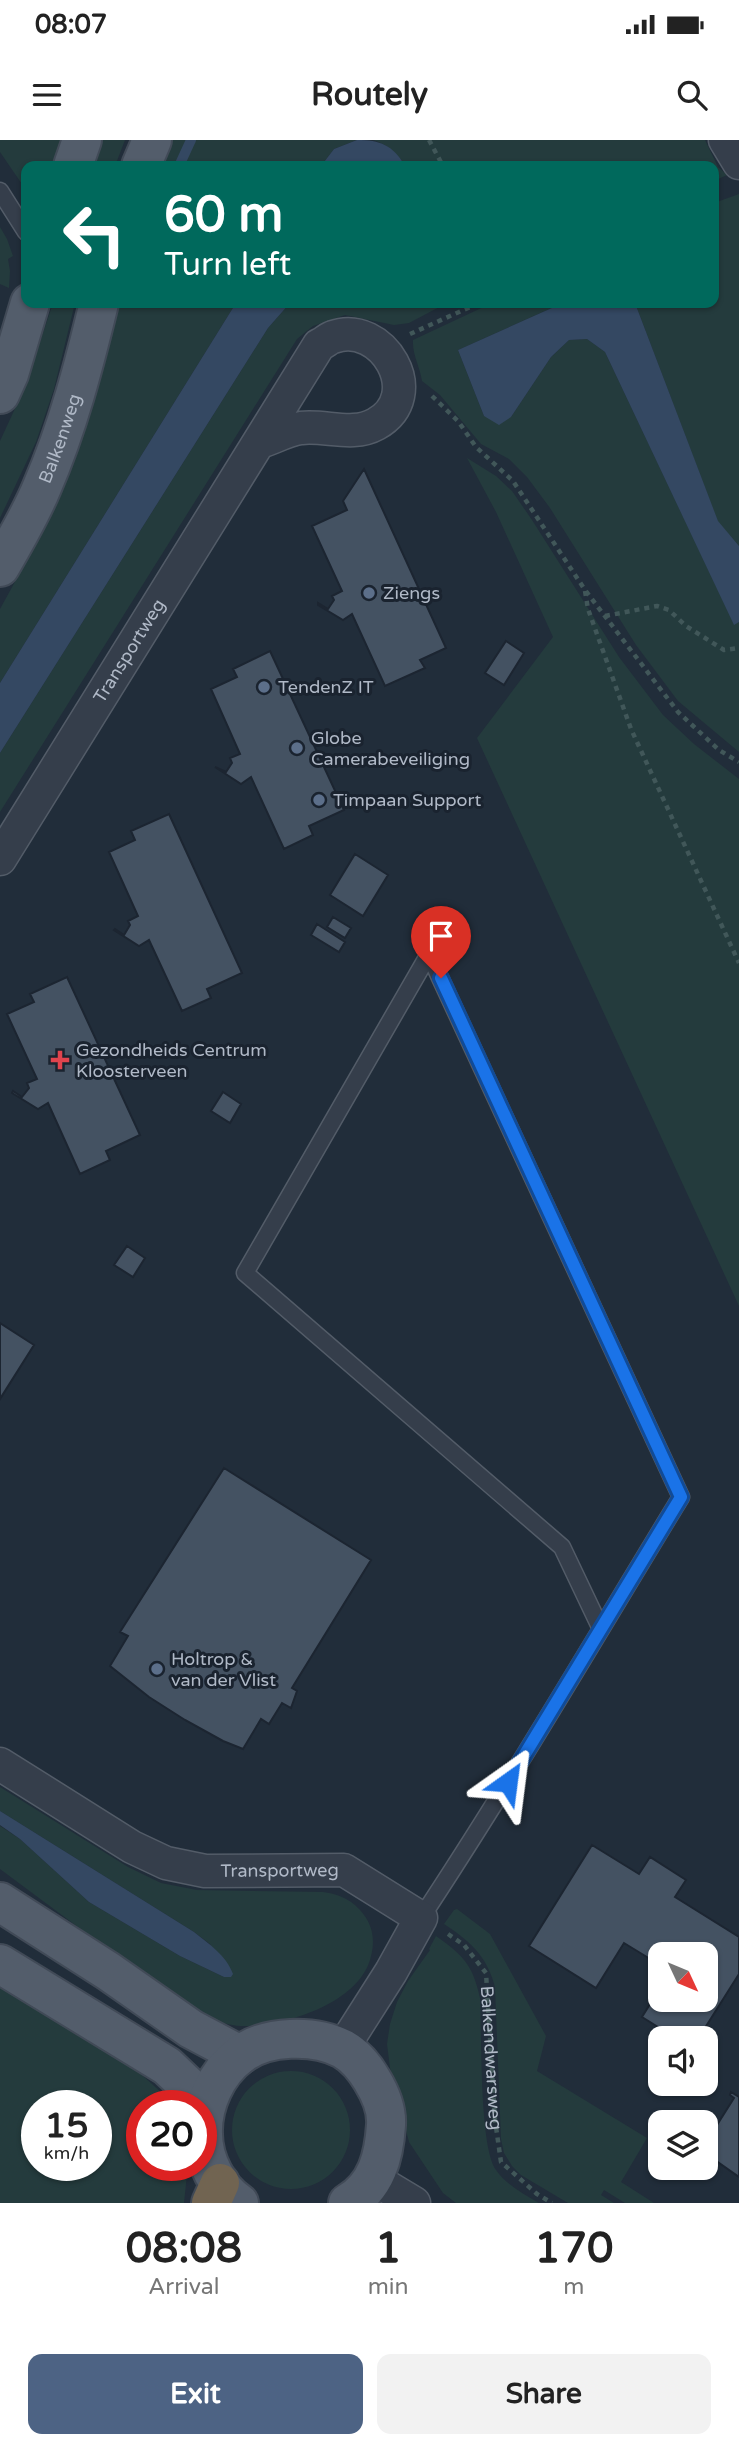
<!DOCTYPE html>
<html lang="en">
<head>
<meta charset="utf-8">
<style>
  body { margin:0; font-family:"Varela Round",sans-serif; background:#f2f2f2; color:#222; height:100vh; display:flex; flex-direction:column; font-size:26px; white-space:nowrap }
  * { box-sizing:border-box; margin:0 }
  p { font-size:23px; color:#767676 }
  .icon { flex:none; width:38px; height:38px; fill:none; stroke:currentColor; stroke-width:2; stroke-linecap:round; stroke-linejoin:round }
  .map { position:relative; height:2063px; overflow:hidden }
  .sheet { display:flex; flex-direction:column; background:#fff; flex:1 }
  .sheet>* { flex:none }
  .top-card { position:absolute; left:21px; top:21px; width:698px; height:147px; border-radius:14px; box-shadow:0 2px 5px #0004; background:#00695c; color:#fff; overflow:hidden }
  .needle { width:46px; rotate:134deg }
  .tools { position:absolute; left:648px; top:1802px; display:grid; gap:14px }
  .tools a { display:grid; place-items:center; width:70px; height:70px; border-radius:14px; background:#fff; box-shadow:0 2px 5px #0004; font-size:35px }
  .speed { position:absolute; left:21px; top:1950px; display:flex; gap:14px; font-size:35px; font-weight:700; text-align:center }
  .speed>* { display:grid; place-content:center; width:91px; height:91px; border-radius:50%; background:#fff; box-shadow:0 2px 5px #0004; line-height:1 }
  .speed small { font-size:18px; font-weight:400 }
  .speed .limit { border:10px solid #d22; background:#fff; color:#111 }
  .pin { position:absolute; display:grid; place-items:center; width:60px; height:60px; color:#fff; margin:-72px -30px; border-radius:50% 50% 50% 0; rotate:-45deg; box-shadow:0 0 7px #0007 }
  .pin .icon { rotate:45deg }
  .me { position:absolute; width:77px; margin:-38px; rotate:31deg; stroke-linejoin:round; filter:drop-shadow(0 0 5px #0008) }
  .turn { display:flex; align-items:center; gap:24px; height:147px; padding:0 28px; font-size:32px }
  .turn .icon { width:91px; height:91px; stroke-width:2.5 }
  .turn b { display:block; font-size:49px; line-height:60px }
  .eta { display:flex; justify-content:space-evenly; align-items:center; height:119px; text-align:center }
  .eta b { font-size:42px; font-weight:800; line-height:49px }
  .primary-button { display:flex; gap:14px; margin-top:auto; padding:14px 28px }
  .primary-button a { flex:1; height:80px; border-radius:14px; background:#4d6384; color:#fff; font-size:28px; font-weight:800; line-height:80px; text-align:center }
  .primary-button a+a { background:#f2f2f2; color:#222 }
  .status { display:flex; justify-content:space-between; align-items:center; height:49px; padding:0 35px; background:#fff; direction:ltr }
  .status svg { height:19px; fill:currentColor }
  header { display:flex; justify-content:space-between; align-items:center; height:91px; padding:0 28px; background:#fff; font-size:32px; font-weight:800 }
  .map>svg:first-child { display:block }
  .green { fill:#243b3d; fill-rule:evenodd }
  .water { fill:#344862 }
  .lines { fill:none; stroke-linecap:round; stroke-linejoin:round }
  .stream { stroke:#344862; stroke-width:10 }
  .building { fill:#445262; stroke:#1c2531; stroke-width:2 }
  .service-casing { stroke:#535c68; stroke-width:19 }
  .minor-casing { stroke:#535c68; stroke-width:35 }
  .primary-casing { stroke:#414a57; stroke-width:42 }
  .motorway-casing { stroke:#404955; stroke-width:42 }
  .path { stroke:#415759; stroke-width:4.5; stroke-dasharray:5 5; stroke-linecap:butt }
  .service { stroke:#353e4b; stroke-width:16 }
  .minor { stroke:#353e4b; stroke-width:32 }
  .primary { stroke:#535d6b; stroke-width:38 }
  .motorway { stroke:#716451; stroke-width:38 }
  .route-casing { stroke:#114b97; stroke-width:18 }
  .route { stroke:#1a73e8; stroke-width:12 }
  .service-dot { fill:#5c6f8a; stroke:#1a232f; stroke-width:2.5 }
  .health-dot { fill:#e0444e; stroke:#1a232f; stroke-width:2.5 }
  .labels { text-anchor:middle; stroke-width:6; stroke-linejoin:round; paint-order:stroke }
  .street-label { font-size:18px; fill:#b0b9c7; stroke:#1a232f }
  .poi-label { font-size:18px; fill:#b0b9c7; stroke:#1a232f; text-anchor:start }
</style>
</head>
<body>
<div class="status"><b>08:07</b><svg viewBox="0 0 49 12"><path d="M0 12V9h3v3zM5 12V6h3v6zM10 12V3h3v9zM15 12V0h3v12zM26 1h20v11H26zM47 4h2v5h-2z"/></svg></div>
<header><svg class="icon" aria-label="menu" viewBox="0 0 24 24"><path d="M4 6h16M4 12h16M4 18h16"/></svg>Routely<svg class="icon" aria-label="search" viewBox="0 0 24 24"><circle cx="10" cy="10" r="6"/><path d="M15 15l6 6"/></svg></header>
<div class="map">
<svg width="739" height="2063" viewBox="0 0 739 2063">
  <rect width="100%" height="100%" fill="#212d3a"/>
  <!-- green -->
  <path class="green" d="M 0,0 L 63,0 L 54,26 L 26,26 L 26,50 L 0,12 Z
    M 102,0 L 125,0 L 115,26 L 92,26 Z
    M 168,0 L 357,0 L 334,9 L 321,26 L 158,26 Z
    M 373,0 L 705,0 L 718,27 L 727,35 L 714,41 L 714,26 L 405,26 C 397,14 387,4 373,0 Z
    M 739,54 L 739,406 L 718,382 L 635,163 L 714,163 L 714,63 Z
    M 0,87 L 7,99 L 13,116 L 8,119 L 10,131 L 9,148 L 0,144 Z
    M 53,163 L 75,163 L 54,249 L 36,302 L 0,378 L 0,301 L 25,247 Z
    M 116,163 L 236,163 L 0,543 L 0,469 L 33,409 L 60,354 L 87,283 Z
    M 290,163 L 447,163 L 409,183 L 394,185 L 345,175 L 313,186 L 297,199 L 0,672 L 0,613 L 268,188 Z
    M 492,163 L 563,163 L 458,210 L 484,276 L 511,277 L 551,217 L 569,200 L 587,199 L 605,212 L 734,484 L 739,482 L 739,612 L 678,561 L 636,505 L 550,368 L 527,337 L 509,319 L 481,304 L 440,255 L 422,241 C 420,227 412,214 413,200 Z
    M 467,318 L 496,336 L 512,351 L 532,380 L 619,517 L 663,575 L 694,604 L 739,639 L 739,1166 L 477,598 L 553,497 L 496,372 Z
    M 0,1647 L 128,1727 L 161,1743 L 197,1750 L 323,1752 C 340,1754 354,1761 364,1775 C 373,1787 375,1801 371,1816 C 361,1863 284,1887 241,1886 C 218,1885 196,1871 176,1860 L 0,1729 L 0,1686 L 20,1699 L 89,1762 L 180,1816 L 224,1837 L 210,1804 L 194,1792 L 0,1671 Z
    M 457,1769 L 490,1794 L 546,1896 L 537,1931 L 647,1998 L 621,2042 L 654,2063 L 625,2063 L 604,2050 L 601,2055 L 614,2063 L 568,2063 L 521,2035 L 512,2026 L 504,2013 L 501,1999 L 495,1847 C 487,1816 470,1801 444,1784 L 454,1770 Z
    M 436,1796 C 463,1815 473,1825 480,1858 C 482,1893 479,2006 496,2030 C 506,2045 524,2054 539,2063 L 456,2063 L 443,2053 L 409,2002 L 390,1928 L 387,1904 L 390,1884 L 397,1862 L 408,1841 L 430,1810 L 429,1809 Z
    M 0,1843 L 129,1923 L 164,1955 L 171,1965 L 142,1965 L 142,2025 L 188,2025 L 184,2063 L 0,2063 ZM 37,1965 L 96,1965 L 96,2025 L 37,2025 Z
    M232 1990a59 59 0 1 1 118 0a59 59 0 1 1-118 0Z"/>
  <!-- water -->
  <path class="water" d="M 357,0 C 380,0 393,5 405,26 L 321,26 L 334,9 Z
    M 236,163 L 290,163 L 268,188 L 0,613 L 0,543 Z
    M 563,163 L 635,163 L 718,381 L 739,406 L 739,482 L 734,485 L 605,212 L 587,199 L 569,200 L 551,217 L 511,277 L 499,285 L 484,276 L 458,210 Z
    M 0,1671 L 194,1792 C 209,1804 226,1815 233,1834 L 231,1837 L 224,1837 L 180,1816 L 89,1762 L 20,1699 L 0,1685 Z"/>
  <g class="lines">
    <!-- stream -->
    <path class="stream" d="M 179,26 L 191,0"/>
  </g>
  <!-- building -->
  <path class="building" d="M 364,329 L 446,508 L 420,520 L 425,528 L 385,546 L 352,474 L 343,480 L 318,465 L 318,463 L 328,469 L 334,460 L 332,456 L 342,451 L 312,386 L 347,370 L 343,361 Z
    M 506,501 L 524,513 L 504,545 L 485,533 Z
    M 270,511 L 344,670 L 309,686 L 313,695 L 284,709 L 251,637 L 241,644 L 215,627 L 226,632 L 232,623 L 230,618 L 240,614 L 211,549 L 237,537 L 233,529 Z
    M 169,674 L 242,833 L 207,849 L 211,858 L 182,871 L 149,800 L 139,806 L 114,790 L 115,789 L 124,795 L 130,785 L 128,781 L 138,776 L 109,712 L 135,700 L 131,691 Z
    M 355,714 L 388,735 L 363,776 L 330,755 Z
    M 333,777 L 351,788 L 345,798 L 327,787 Z
    M 317,784 L 345,802 L 339,812 L 311,795 Z
    M 67,837 L 140,995 L 106,1011 L 110,1020 L 80,1034 L 48,963 L 38,969 L 12,953 L 13,951 L 22,957 L 29,948 L 27,943 L 37,939 L 7,874 L 34,862 L 30,854 Z
    M 223,952 L 241,964 L 230,983 L 211,971 Z
    M 127,1106 L 145,1118 L 133,1137 L 114,1125 Z
    M 0,1183 L 34,1205 L 0,1259 Z
    M 224,1328 L 371,1420 L 292,1548 L 297,1551 L 291,1568 L 282,1563 L 269,1584 L 261,1579 L 243,1609 L 223,1601 L 185,1580 L 149,1557 L 110,1526 L 128,1496 L 120,1492 Z
    M 592,1705 L 639,1734 L 650,1717 L 686,1740 L 675,1757 L 739,1797 L 739,1834 L 698,1899 L 677,1899 L 642,1877 L 660,1848 L 660,1860 L 705,1860 L 705,1815 L 660,1815 L 660,1825 L 624,1803 L 596,1848 L 529,1806 Z
    M 731,1952 L 739,1957 L 739,2037 L 705,2013 L 705,2004 L 734,1958 L 730,1955 Z"/>
  <g class="lines">
    <defs>
      <path id="service" d="M 0,51 L 26,92
        M 421,1778 C 512,1640 595,1498 681,1357 L 429,814 L 245,1133 L 562,1407 L 601,1489"/>
      <g id="minor">
        <path d="M 725,0 L 739,23"/>
        <path id="s2" d="M 0,719 L 319,205 C 324,203 329,198 333,197 C 382,179 428,255 376,284 C 353,297 326,285 301,288 C 287,290 273,298 260,302"/>
        <path id="s3" d="M 0,1624 L 132,1707 L 166,1723 L 205,1731 L 344,1730 L 421,1778 L 391,1832 L 342,1909"/>
        <path d="M 374,2039 L 414,2063"/>
      </g>
      <g id="primary">
        <path d="M 73,26 L 82,0"/>
        <path d="M 141,26 L 152,0"/>
        <path d="M 0,254 L 9,234 L 30,163"/>
        <path id="s4" d="M 0,427 C 15,401 31,374 42,347 C 68,287 84,225 99,163"/>
        <path d="M 0,1762 L 108,1831 L 191,1889 L 240,1915"/>
        <path d="M 0,1824 L 167,1926 L 206,1963"/>
        <path d="M 239,2063 C 218,2049 203,2020 203,1994 C 202,1965 216,1933 240,1915 C 266,1895 314,1894 343,1909 C 355,1916 365,1928 372,1940 C 380,1953 387,1970 386,1985 C 384,2016 377,2046 348,2063"/>
      </g>
      <path id="motorway" d="M 211,2063 L 220,2043"/>
    </defs>
    <!-- service casing -->
    <use href="#service" class="service-casing"/>
    <!-- minor casing -->
    <use href="#minor" class="minor-casing"/>
    <!-- primary casing -->
    <use href="#primary" class="primary-casing"/>
    <!-- motorway casing -->
    <use href="#motorway" class="motorway-casing"/>
    <!-- path -->
    <g class="path">
      <path d="M 429,0 L 443,26"/>
      <path d="M 410,194 L 479,163"/>
      <path d="M 432,256 L 458,281 L 476,307 L 513,341 L 585,450 L 678,572 L 719,610 L 739,622"/>
      <path d="M 585,451 L 588,469 L 631,589 L 739,823"/>
      <path d="M 605,476 L 657,466 L 669,470 L 686,486 L 724,510 L 739,508"/>
      <path id="s1" d="M 448,1794 L 464,1805 L 486,1833 L 495,1980 L 501,2022 L 537,2054 L 552,2063"/>
    </g>
    <!-- service -->
    <use href="#service" class="service"/>
    <!-- minor -->
    <use href="#minor" class="minor"/>
    <!-- primary -->
    <use href="#primary" class="primary"/>
    <!-- motorway -->
    <use href="#motorway" class="motorway"/>
  </g>
  <g class="lines">
    <defs>
      <path id="route" d="M 441,838 L 681,1357 L 508,1642"/>
    </defs>
    <!-- route casing -->
    <use href="#route" class="route-casing"/>
    <!-- route -->
    <use href="#route" class="route"/>
  </g>
  <!-- markers -->
  <g class="service-dot">
    <circle cx="369" cy="453" r="7"/>
    <circle cx="264" cy="547" r="7"/>
    <circle cx="297" cy="608" r="7"/>
    <circle cx="319" cy="660" r="7"/>
    <circle cx="157" cy="1529" r="7"/>
  </g>
  <path class="health-dot" d="M56.5 909.5h7v7h7v7h-7v7h-7v-7h-7v-7h7z"/>
  <g class="labels">
    <!-- street labels -->
    <g class="street-label">
      <text dy="6" stroke="none"><textPath href="#s4" startOffset="142">Balkenweg</textPath></text>
      <text dy="6" stroke="none"><textPath href="#s2" startOffset="245">Transportweg</textPath></text>
      <text dy="6" stroke="none"><textPath href="#s3" startOffset="308">Transportweg</textPath></text>
      <text dy="6" stroke="none"><textPath href="#s1" startOffset="140">Balkendwarsweg</textPath></text>
    </g>
    <!-- poi labels -->
    <g class="poi-label">
      <text x="383" y="459">Ziengs</text>
      <text x="278" y="553">TendenZ IT</text>
      <text x="311" y="604">Globe<tspan x="311" dy="21">Camerabeveiliging</tspan></text>
      <text x="333" y="666">Timpaan Support</text>
      <text x="76" y="916">Gezondheids Centrum<tspan x="76" dy="21">Kloosterveen</tspan></text>
      <text x="171" y="1525">Holtrop &amp;<tspan x="171" dy="21">van der Vlist</tspan></text>
    </g>
  </g>
</svg>
<div class="tools">
<a><svg class="needle" viewBox="-14 -14 28 28"><path d="M0-13l5 13h-10z" fill="#e53935"/><path d="M0 13l5-13h-10z" fill="#767676"/></svg></a>
<a><svg class="icon" aria-label="sound" viewBox="0 0 24 24"><path d="M4 9h4l5-4v14l-5-4H4zM17 9q2 3 0 6"/></svg></a>
<a><svg class="icon" aria-label="layers" viewBox="0 0 24 24"><path d="M12 4l9 5-9 5-9-5zM3 14l9 5 9-5"/></svg></a>
</div>
<div class="speed"><div>15<small>km/h</small></div><div class="limit">20</div></div>
<div class="pin" style="left:441px;top:838px;background:#d93025"><svg class="icon" aria-label="arrive" viewBox="0 0 24 24"><path d="M6 21V4h12l-3 4 3 4H6"/></svg></div>
<svg class="me" style="left:508px;top:1642px" viewBox="-20 -20 40 40"><path d="M0-17L14 15 0 8-14 15z" fill="#1a73e8" stroke="#fff" stroke-width="4"/></svg>
<div class="top-card">
<div class="turn"><svg class="icon" aria-label="left" viewBox="0 0 24 24"><path d="M17 20v-9H6M10 6l-5 5 5 5"/></svg><div><b>60 m</b>Turn left</div></div>
</div>
</div>
<section class="sheet">
<div class="eta">
<div><b>08:08</b><p>Arrival</p></div>
<div><b>1</b><p>min</p></div>
<div><b>170</b><p>m</p></div>
</div>
<div class="primary-button"><a>Exit</a><a>Share</a></div>
</section>
</body>
</html>
